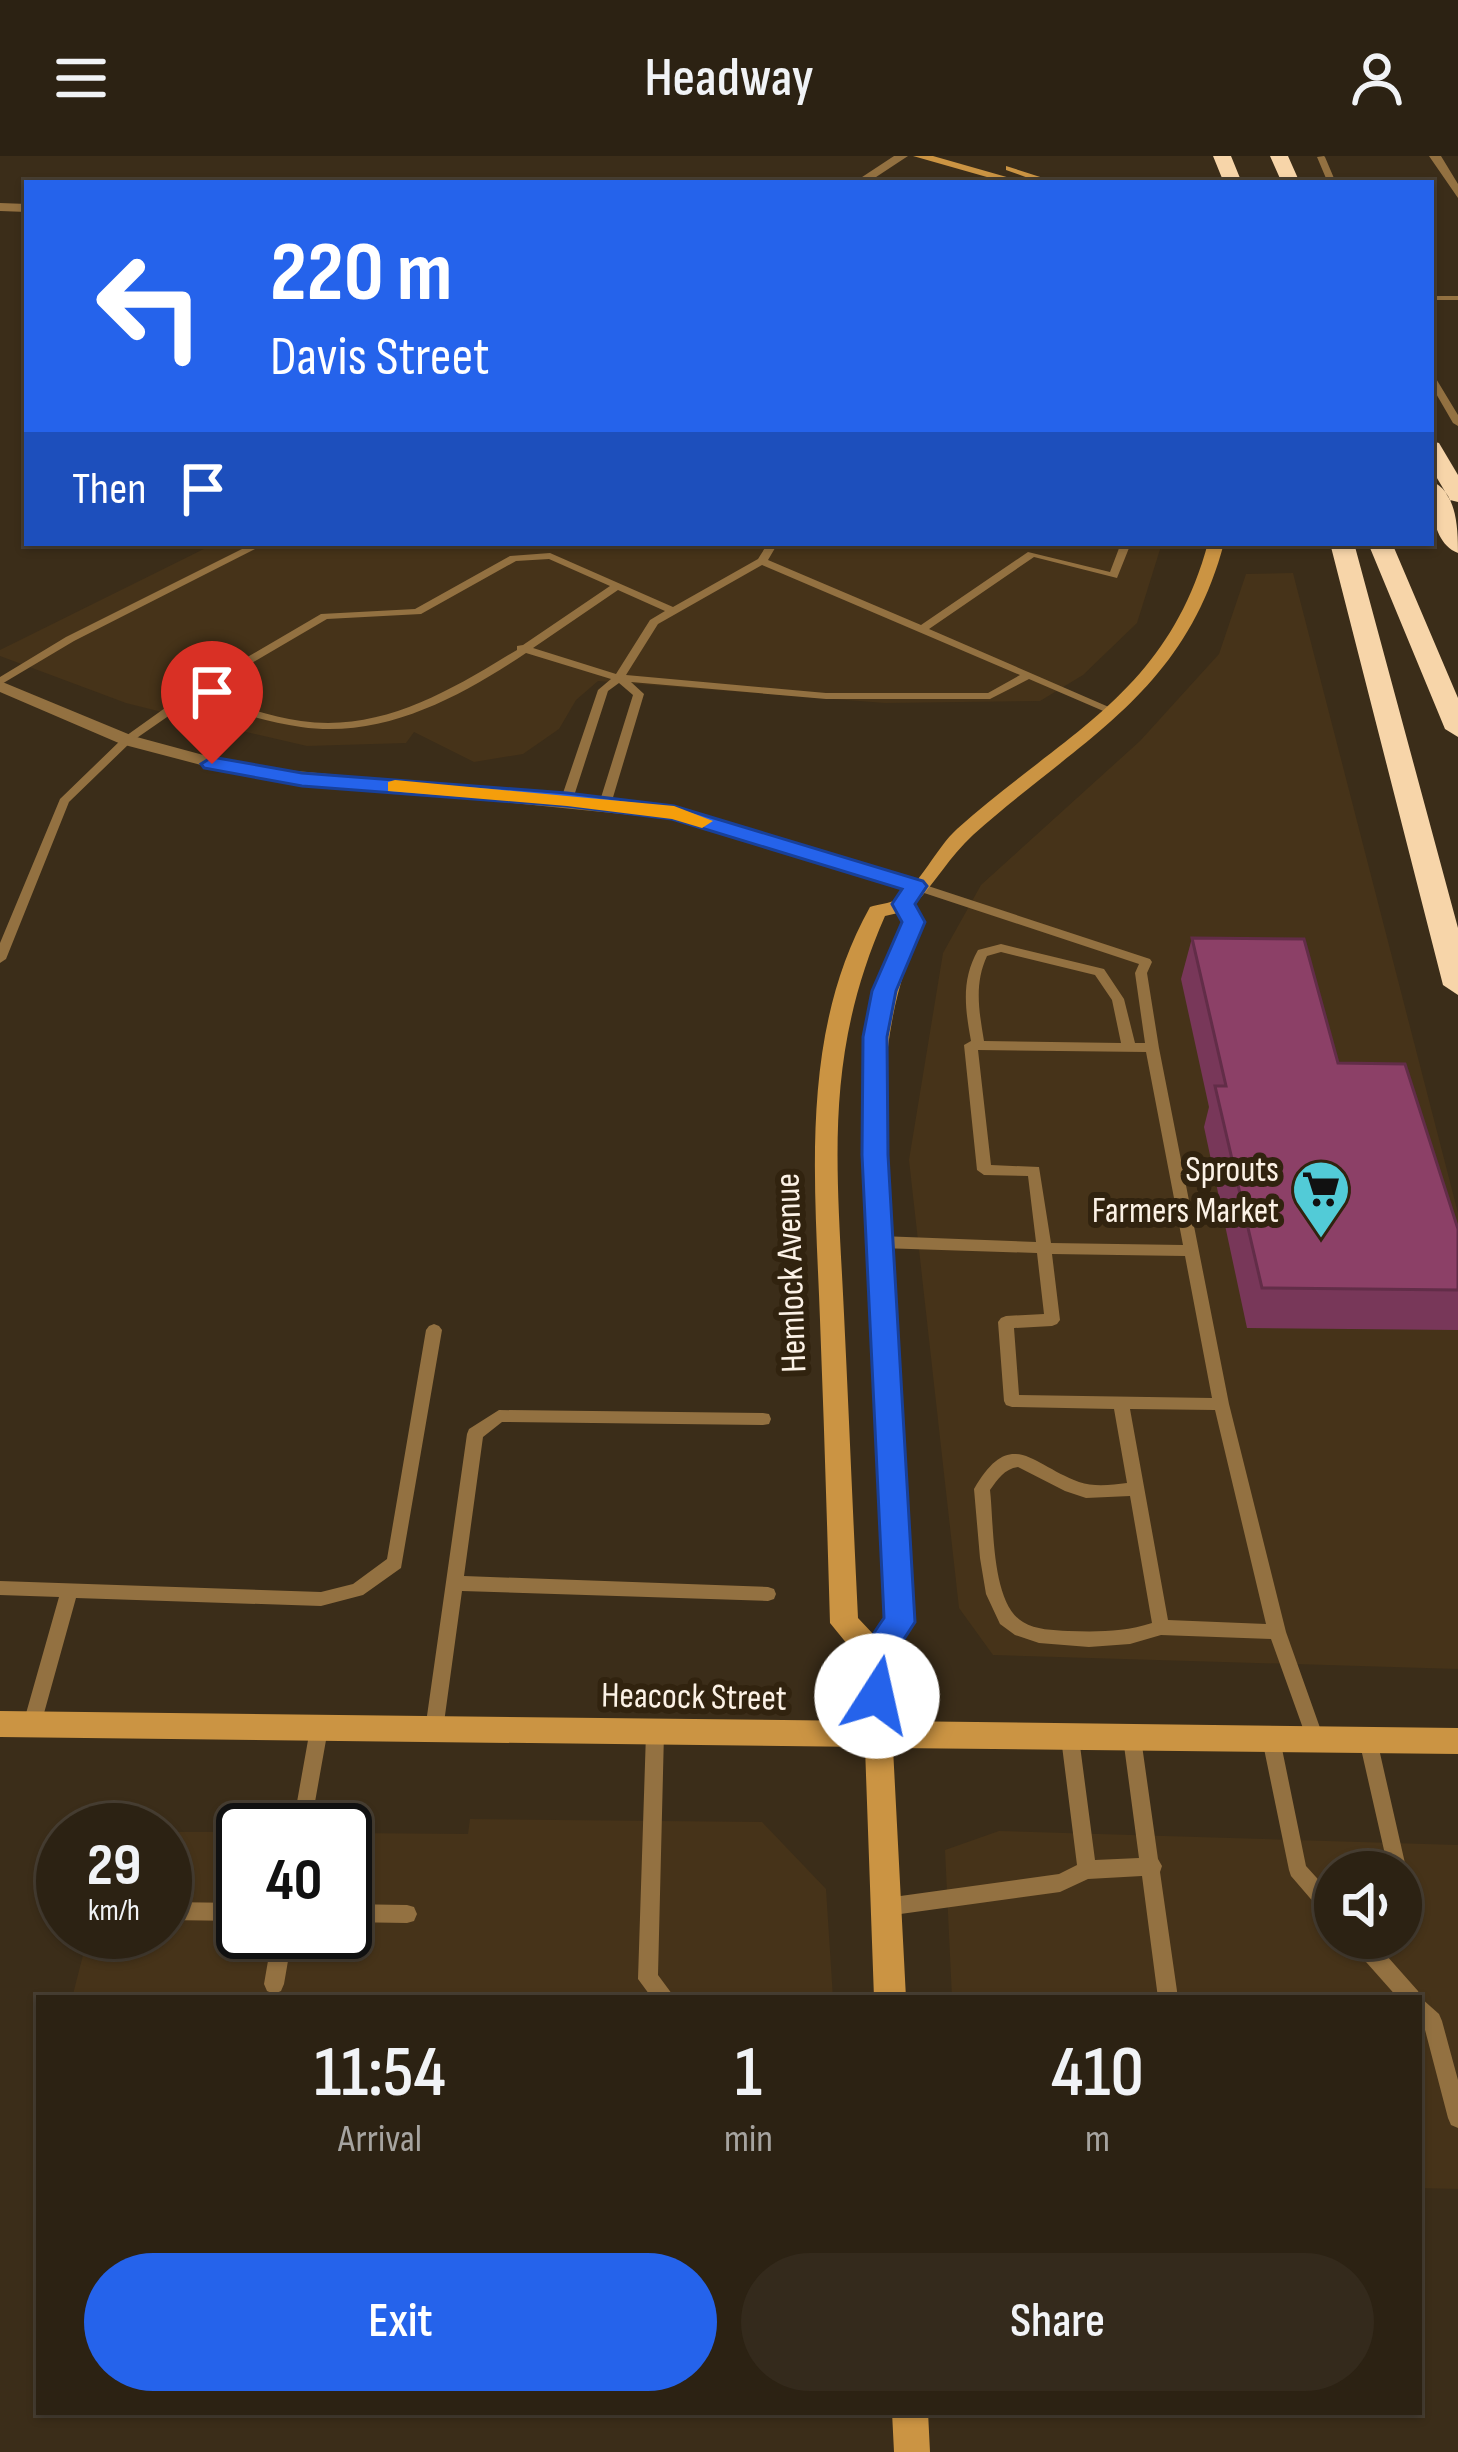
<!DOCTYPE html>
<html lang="en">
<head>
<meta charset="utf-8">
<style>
  body { margin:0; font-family:"Sofia Sans Condensed",sans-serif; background:#342a1c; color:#f1f3f6; height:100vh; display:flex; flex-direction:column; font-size:45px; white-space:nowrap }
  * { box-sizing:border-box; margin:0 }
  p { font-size:39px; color:#a6a4a0 }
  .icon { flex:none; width:66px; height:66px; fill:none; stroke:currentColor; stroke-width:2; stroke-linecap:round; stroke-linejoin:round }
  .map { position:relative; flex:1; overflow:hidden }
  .details { position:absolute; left:36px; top:1839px; width:1386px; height:420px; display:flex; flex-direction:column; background:#2c2213; border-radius:0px; box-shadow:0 3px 9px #0004,0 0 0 3px #483f33 }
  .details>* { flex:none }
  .guide { position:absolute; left:24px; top:24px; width:1410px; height:366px; border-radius:0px; box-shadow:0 3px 9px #0004,0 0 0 3px #483f33; background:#2563eb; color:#fff; overflow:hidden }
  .fabs { position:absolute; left:1314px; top:1695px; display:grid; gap:24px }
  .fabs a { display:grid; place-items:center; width:108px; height:108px; border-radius:50%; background:#2c2213; box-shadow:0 3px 9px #0004,0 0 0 3px #483f33; font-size:60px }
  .speed { position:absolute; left:36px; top:1647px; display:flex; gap:24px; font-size:60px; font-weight:700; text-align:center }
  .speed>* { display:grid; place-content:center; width:156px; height:156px; border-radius:50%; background:#2c2213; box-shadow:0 3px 9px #0004,0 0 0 3px #483f33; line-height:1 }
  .speed small { font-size:30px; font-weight:400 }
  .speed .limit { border:6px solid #111; border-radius:18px; background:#fff; color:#111 }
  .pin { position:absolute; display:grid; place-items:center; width:102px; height:102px; color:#fff; margin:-123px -51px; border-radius:50% 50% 50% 0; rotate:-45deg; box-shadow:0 0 12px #0007 }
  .pin .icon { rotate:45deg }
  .me { position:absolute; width:132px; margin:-66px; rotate:10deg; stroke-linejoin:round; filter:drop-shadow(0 0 9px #0008) }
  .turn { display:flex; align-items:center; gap:42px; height:252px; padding:0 48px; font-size:54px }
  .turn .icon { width:156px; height:156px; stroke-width:2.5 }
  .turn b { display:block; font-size:84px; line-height:102px }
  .then { display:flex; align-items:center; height:114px; padding:0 48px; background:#0003; gap:24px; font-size:45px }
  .eta { display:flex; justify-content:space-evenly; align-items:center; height:204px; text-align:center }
  .eta b { font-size:72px; font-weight:600; line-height:84px }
  .primary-button { display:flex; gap:24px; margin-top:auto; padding:24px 48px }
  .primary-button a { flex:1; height:138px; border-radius:72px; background:#2563eb; color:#fff; font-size:48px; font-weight:600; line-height:138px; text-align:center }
  .primary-button a+a { background:#342a1c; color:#f1f3f6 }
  header { display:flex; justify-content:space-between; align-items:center; height:156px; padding:0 48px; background:#2c2213; font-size:54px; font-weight:600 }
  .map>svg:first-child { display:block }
  .built { fill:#463319; fill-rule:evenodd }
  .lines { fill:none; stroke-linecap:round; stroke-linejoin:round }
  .lane { fill:#937141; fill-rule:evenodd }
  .street { fill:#937141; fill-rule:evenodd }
  .secondary { fill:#cb9443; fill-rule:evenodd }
  .highway { fill:#f7d5a9; fill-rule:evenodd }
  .wall { fill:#783759 }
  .building { fill:#8c4067; stroke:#622d48; stroke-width:3 }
  .route { fill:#2563eb; stroke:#184099; stroke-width:3 }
  .slow { fill:#f59e0b }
  .labels { text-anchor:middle; stroke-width:12; stroke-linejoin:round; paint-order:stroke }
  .poi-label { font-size:36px; fill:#fcf2e6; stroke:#31230f; text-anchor:end }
  .street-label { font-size:36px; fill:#fcf2e6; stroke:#31230f }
</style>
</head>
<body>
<header><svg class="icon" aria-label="menu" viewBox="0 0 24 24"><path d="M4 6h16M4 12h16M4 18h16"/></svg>Headway<svg class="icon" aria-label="person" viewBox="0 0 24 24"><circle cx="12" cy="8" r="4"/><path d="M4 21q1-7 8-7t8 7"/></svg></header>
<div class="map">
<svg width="1458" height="2296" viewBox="0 0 1458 2296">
  <rect width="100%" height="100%" fill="#3b2d19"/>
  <!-- built -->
  <path class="built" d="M 216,387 L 1162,387 L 1137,467 L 1083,519 L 1040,545 L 885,547 L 598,525 L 576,544 L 559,573 L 523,598 L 474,606 L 414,576 L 406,587 L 307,590 L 198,565 L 126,547 L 0,500 L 0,494 Z
    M 1293,417 L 1458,1057 L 1458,1513 L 993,1499 L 959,1452 L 909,1004 L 943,797 L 981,729 L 1140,585 L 1219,498 L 1246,418 Z
    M 470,1663 L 762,1666 L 826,1733 L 833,1842 L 72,1842 L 89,1776 L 165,1776 L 165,1676 L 243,1676 L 243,1776 L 345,1776 L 345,1677 L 468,1678 Z
    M 999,1675 L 1458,1689 L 1458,2033 L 1419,2032 L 1419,1842 L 952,1842 L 945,1694 ZM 1335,1716 L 1401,1716 L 1401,1782 L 1335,1782 Z"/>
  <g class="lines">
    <!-- lane -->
    <path class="lane" d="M 1324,0 L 1325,1 L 1336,27 L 1328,27 L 1317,1 Z
      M 1431,140 L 1458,140 L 1458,144 L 1431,144 Z
      M 1431,218 L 1435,221 L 1458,259 L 1458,270 L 1453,267 L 1431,229 Z
      M 254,387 L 267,387 L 74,485 L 0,529 L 0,521 L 66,481 Z
      M 768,387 L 778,387 L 768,404 L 921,469 L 1028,396 L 1110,416 L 1121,387 L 1131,387 L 1117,422 L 1034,401 L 929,473 L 1118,555 L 1112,558 L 1108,557 L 1029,523 L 990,543 L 826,543 L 631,526 L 644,538 L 611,648 L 605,652 L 599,648 L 633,539 L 619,527 L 608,535 L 573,643 L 567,646 L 563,645 L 561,643 L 598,534 L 611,523 L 526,497 C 460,541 383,583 301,571 C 264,566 228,553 193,543 L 131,586 L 69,646 L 6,803 L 0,807 L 0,787 L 60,643 L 123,582 L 186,537 L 321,458 L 415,453 L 510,400 L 550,397 L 673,451 L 758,403 ZM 549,403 L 610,430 L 523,489 L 517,490 L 517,494 L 505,501 C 443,539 376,576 301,565 C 266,560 233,547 199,538 L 327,463 L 421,458 L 516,405 ZM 762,409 L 1020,519 L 988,537 L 826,537 L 626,519 L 658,468 ZM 618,434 L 665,455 L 650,464 L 616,518 L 533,492 Z
      M 916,726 L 1150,803 L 1152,806 L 1147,817 L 1159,892 L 1229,1248 L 1286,1476 L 1324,1583 L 1321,1589 L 1315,1591 L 1309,1589 L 1271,1483 L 1161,1479 L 1130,1488 L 1089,1491 L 1039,1487 L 1015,1479 L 1000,1468 L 986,1438 L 980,1402 L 974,1333 C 1011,1269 1032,1309 1079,1326 C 1094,1331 1111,1329 1127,1327 L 1114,1253 L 1012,1251 L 1006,1249 L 1004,1245 L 998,1166 L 1001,1162 L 1006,1160 L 1044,1158 L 1037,1097 L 880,1092 L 873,1086 L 880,1080 L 1036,1086 L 1028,1020 L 984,1019 L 977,1014 L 964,889 L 971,885 C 965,852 961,824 978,794 L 1001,788 L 1104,813 L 1124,843 L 1135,887 L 1145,887 L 1135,817 L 1139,808 L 912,733 L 912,727 ZM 1001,796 L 1095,819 L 1112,844 L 1121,887 L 984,885 C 979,855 974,828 987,800 ZM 978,894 L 1146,896 L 1183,1089 L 1051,1087 L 1039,1011 L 991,1009 ZM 1052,1098 L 1185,1100 L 1212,1242 L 1019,1239 L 1014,1172 L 1052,1170 L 1057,1168 L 1060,1164 ZM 1130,1253 L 1215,1254 L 1266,1468 L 1168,1464 ZM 1018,1311 L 1065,1335 L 1086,1342 L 1130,1340 L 1152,1467 C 1124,1476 1097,1476 1068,1475 C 1053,1474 1036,1474 1023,1466 C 991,1448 994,1368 990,1334 C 998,1323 1004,1313 1018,1311 Z
      M 434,1168 L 439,1170 L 442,1174 L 401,1412 L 363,1439 L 321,1450 L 76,1442 L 41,1568 L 38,1574 L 32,1576 L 26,1574 L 23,1568 L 59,1441 L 0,1439 L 0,1425 L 321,1436 L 353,1428 L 387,1403 L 426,1174 L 429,1170 Z
      M 499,1254 L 763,1257 L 769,1258 L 771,1263 L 769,1268 L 763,1269 L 502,1266 L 483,1281 L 464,1420 L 768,1431 L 774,1433 L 776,1438 L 774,1443 L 768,1445 L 462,1435 L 443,1574 L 440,1580 L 434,1582 L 428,1580 L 425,1574 L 467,1278 L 469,1273 Z
      M 319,1565 L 325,1567 L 328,1573 L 310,1674 L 292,1674 L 310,1573 L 313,1567 Z
      M 655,1569 L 661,1571 L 664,1577 L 658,1819 L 675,1842 L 652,1842 L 638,1823 L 646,1577 L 649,1571 Z
      M 1070,1574 L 1076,1576 L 1079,1582 L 1095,1704 L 1139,1702 L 1123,1582 L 1126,1576 L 1132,1574 L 1138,1576 L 1141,1582 L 1158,1703 L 1162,1710 L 1160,1716 L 1178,1842 L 1158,1842 L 1142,1720 L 1088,1723 L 1060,1736 L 886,1760 L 879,1758 L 876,1751 L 879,1744 L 886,1742 L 1059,1718 L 1077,1709 L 1061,1582 L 1064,1576 Z
      M 1271,1575 L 1277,1577 L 1280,1583 L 1306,1710 L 1335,1742 L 1335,1765 L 1328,1763 L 1291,1720 L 1289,1714 L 1262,1583 L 1265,1577 Z
      M 1368,1576 L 1374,1578 L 1377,1584 L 1407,1716 L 1405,1722 L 1401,1724 L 1401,1716 L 1389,1716 L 1359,1584 L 1362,1578 Z
      M 165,1746 L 243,1747 L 243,1765 L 165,1764 Z
      M 345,1748 L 407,1749 L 414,1751 L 417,1758 L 414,1765 L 407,1767 L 345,1766 Z
      M 273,1776 L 293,1776 L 284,1828 L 281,1835 L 274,1838 L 267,1835 L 264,1828 Z
      M 1348,1782 L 1371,1782 L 1418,1835 L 1421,1842 L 1439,1858 L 1442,1865 L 1458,1924 L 1458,1972 L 1451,1969 L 1448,1962 L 1424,1870 L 1419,1866 L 1419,1842 L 1398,1842 L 1351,1789 Z"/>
    <!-- street -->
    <path class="street" d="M 894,0 L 908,0 L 867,27 L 853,27 Z
      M 1429,0 L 1441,0 L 1458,28 L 1458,42 Z
      M 0,47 L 27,48 L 27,56 L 0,55 Z
      M 0,525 L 133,580 L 244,610 L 674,651 L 923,726 L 926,730 L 923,734 L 909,734 L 672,663 L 243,620 L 121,588 L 0,536 Z"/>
    <!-- secondary -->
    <path class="secondary" d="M 913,0 L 933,0 L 1028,27 L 1008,27 Z
      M 1006,10 L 1059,27 L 1042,27 L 1006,14 Z
      M 1208,387 L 1224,387 C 1184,538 1080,583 973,679 C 950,700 935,727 914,749 L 924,767 C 897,822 887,877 884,937 L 913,1466 L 889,1503 L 892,1565 L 1458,1572 L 1458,1598 L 893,1592 L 906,1842 L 874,1842 L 865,1591 L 0,1581 L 0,1555 L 864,1565 L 861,1505 L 830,1467 C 827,1366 824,1265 820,1164 C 815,1024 799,878 870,751 C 878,748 889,748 897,743 C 922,727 935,693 957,673 C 1064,577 1167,538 1208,387 ZM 898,757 L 904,767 C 845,885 866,1016 871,1144 C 876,1250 881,1357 885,1463 L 874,1479 L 858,1462 C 853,1361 849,1260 844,1158 C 837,1009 823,901 885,760 Z
      M 892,2256 L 928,2256 L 930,2296 L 894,2296 Z"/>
    <!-- highway -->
    <path class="highway" d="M 1213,0 L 1231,0 L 1242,27 L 1224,27 Z
      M 1270,0 L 1288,0 L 1300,27 L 1282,27 Z
      M 1431,285 L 1439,287 L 1458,319 L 1458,346 L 1450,344 L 1431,312 Z
      M 1431,325 C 1457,335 1458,373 1458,397 C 1432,387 1431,349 1431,325 Z
      M 1330,387 L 1354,387 L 1458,772 L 1458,839 L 1443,829 Z
      M 1368,387 L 1392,387 L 1458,542 L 1458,581 L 1445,573 Z"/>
  </g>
  <!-- wall -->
  <path class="wall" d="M 1192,782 L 1338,907 L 1458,1073 L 1458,1174 L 1247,1172 L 1204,971 L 1209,951 L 1181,823 Z"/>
  <!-- building -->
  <path class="building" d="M 1192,782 L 1304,783 L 1338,907 L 1405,908 L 1458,1073 L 1458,1134 L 1262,1132 L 1215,930 L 1226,930 Z"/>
  <!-- route -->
  <path class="route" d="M 212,601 L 302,617 L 567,637 L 674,650 L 923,725 L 927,730 L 915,748 L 925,766 L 896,835 L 887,881 L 888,999 L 915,1466 L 891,1503 L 893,1540 L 888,1550 L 877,1555 L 865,1550 C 850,1516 864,1490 884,1462 L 862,999 L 863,881 L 872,835 L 902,766 L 892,748 L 902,733 L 672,663 L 567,650 L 302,630 L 204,612 L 201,608 Z"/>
  <!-- slow -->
  <path class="slow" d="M 395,624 L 674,650 L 713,665 L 702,672 L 672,663 L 567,650 L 388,635 L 388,626 Z"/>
  <!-- icons -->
  <defs>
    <symbol id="supermarket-pin" viewBox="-11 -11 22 30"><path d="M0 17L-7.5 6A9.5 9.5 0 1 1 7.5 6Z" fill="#52cbd7" stroke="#31230f"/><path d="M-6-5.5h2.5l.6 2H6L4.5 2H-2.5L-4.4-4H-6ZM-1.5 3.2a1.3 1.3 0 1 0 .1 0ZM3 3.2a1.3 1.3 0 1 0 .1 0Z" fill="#111"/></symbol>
  </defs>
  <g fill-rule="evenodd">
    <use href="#supermarket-pin" x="1288" y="1000" width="66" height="90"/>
  </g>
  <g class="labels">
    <!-- poi labels -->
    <g class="poi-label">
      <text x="1279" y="1025">Sprouts<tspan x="1279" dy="41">Farmers Market</tspan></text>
    </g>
    <!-- street labels -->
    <g class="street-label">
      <text transform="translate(789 1117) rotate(-92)" y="13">Hemlock Avenue</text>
      <text transform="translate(694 1539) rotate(1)" y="13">Heacock Street</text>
    </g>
  </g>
</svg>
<div class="fabs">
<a><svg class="icon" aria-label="sound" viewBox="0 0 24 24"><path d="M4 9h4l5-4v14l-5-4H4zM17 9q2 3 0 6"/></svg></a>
</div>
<div class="speed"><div>29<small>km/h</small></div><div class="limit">40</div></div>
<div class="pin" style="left:212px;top:608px;background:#d93025"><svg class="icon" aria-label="arrive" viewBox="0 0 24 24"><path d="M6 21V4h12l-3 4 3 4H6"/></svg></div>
<svg class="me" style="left:877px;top:1540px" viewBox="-20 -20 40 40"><circle r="19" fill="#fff"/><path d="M0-13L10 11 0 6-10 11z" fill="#2563eb"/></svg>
<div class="guide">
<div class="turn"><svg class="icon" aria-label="left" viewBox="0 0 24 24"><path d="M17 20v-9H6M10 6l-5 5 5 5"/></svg><div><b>220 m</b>Davis Street</div></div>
<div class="then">Then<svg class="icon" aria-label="arrive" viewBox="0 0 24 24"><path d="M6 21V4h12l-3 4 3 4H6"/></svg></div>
</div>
<section class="details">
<div class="eta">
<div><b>11:54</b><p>Arrival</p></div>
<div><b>1</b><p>min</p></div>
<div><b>410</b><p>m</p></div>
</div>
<div class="primary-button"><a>Exit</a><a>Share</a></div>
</section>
</div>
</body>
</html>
